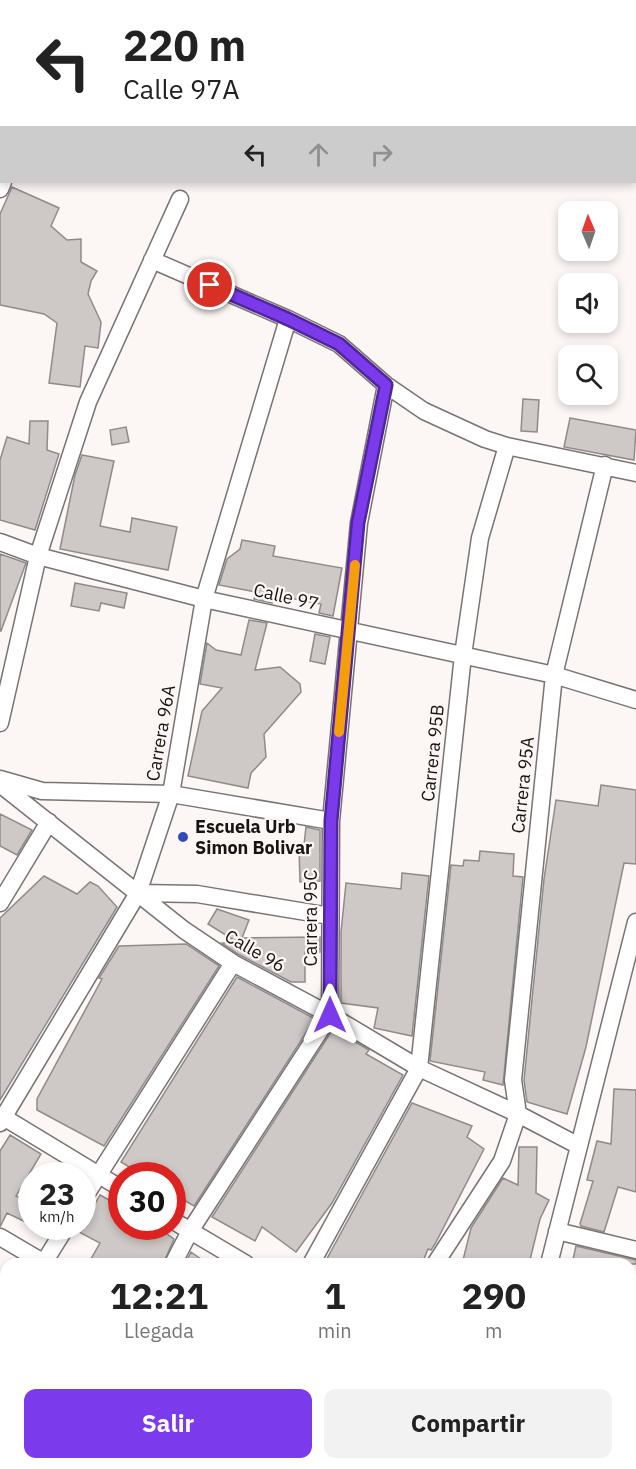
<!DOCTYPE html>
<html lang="es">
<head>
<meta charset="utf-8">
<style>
  body { margin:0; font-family:"IBM Plex Sans",sans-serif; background:#f2f2f2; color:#222; height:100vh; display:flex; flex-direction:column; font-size:22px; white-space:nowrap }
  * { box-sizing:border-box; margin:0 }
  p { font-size:20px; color:#767676 }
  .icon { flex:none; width:33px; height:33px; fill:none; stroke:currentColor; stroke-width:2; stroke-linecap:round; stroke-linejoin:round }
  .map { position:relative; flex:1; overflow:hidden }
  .panel { position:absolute; left:0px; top:1258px; width:636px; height:212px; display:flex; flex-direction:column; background:#fff; border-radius:18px 18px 0 0; box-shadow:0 3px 9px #0003 }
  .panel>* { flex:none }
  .banner { position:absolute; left:0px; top:0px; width:636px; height:183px; box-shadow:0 3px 9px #0003; background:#fff; color:#222; overflow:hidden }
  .needle { width:39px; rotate:358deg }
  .controls { position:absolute; left:558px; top:201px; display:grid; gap:12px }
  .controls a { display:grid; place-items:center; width:60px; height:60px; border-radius:12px; background:#fff; box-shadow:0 3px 9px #0003; font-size:30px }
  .speed { position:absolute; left:18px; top:1162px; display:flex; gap:12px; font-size:30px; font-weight:700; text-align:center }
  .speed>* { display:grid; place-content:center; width:78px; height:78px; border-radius:50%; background:#fff; box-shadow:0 3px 9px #0003; line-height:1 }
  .speed small { font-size:15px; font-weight:400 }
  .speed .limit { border:9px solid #d22; background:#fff; color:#111 }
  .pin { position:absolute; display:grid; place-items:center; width:51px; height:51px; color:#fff; margin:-26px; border:3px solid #fff; border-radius:50%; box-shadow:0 2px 6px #0007 }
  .me { position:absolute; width:66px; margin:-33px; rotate:0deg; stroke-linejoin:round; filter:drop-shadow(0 0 4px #0008) }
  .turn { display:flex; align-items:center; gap:21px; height:126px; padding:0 24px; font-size:27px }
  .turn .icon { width:78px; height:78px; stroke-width:2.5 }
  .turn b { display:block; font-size:42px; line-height:51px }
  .lanes { display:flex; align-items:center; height:57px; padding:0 24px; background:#0003; justify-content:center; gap:30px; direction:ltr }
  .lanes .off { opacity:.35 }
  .eta { display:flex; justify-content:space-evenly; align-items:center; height:102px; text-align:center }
  .eta b { font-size:36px; font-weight:800; line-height:42px }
  .primary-button { display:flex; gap:12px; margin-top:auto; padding:12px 24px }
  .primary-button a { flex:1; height:69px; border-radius:12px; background:#7c3aed; color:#fff; font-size:24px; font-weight:800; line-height:69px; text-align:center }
  .primary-button a+a { background:#f2f2f2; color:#222 }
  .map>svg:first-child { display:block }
  .water { fill:#93a6db }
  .building { fill:#cec8c6; stroke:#908b89; stroke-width:1.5 }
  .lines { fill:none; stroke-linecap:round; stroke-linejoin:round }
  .street-casing { stroke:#797372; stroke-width:19 }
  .street { stroke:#fff; stroke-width:16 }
  .route-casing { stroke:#51269a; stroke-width:15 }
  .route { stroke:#7c3aed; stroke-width:10 }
  .slow { stroke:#f59e0b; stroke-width:10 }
  .poi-dot { fill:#314abb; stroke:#fcf6f4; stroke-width:2 }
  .labels { text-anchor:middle; stroke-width:4.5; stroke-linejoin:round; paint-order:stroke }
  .street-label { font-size:18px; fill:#151313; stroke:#fcf6f4 }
  .poi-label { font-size:18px; font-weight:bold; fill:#151313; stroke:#fcf6f4; text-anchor:start }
</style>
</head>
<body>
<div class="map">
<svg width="636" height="1469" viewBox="0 0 636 1469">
  <rect width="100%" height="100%" fill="#fcf6f4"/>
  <!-- water -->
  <path class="water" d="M 77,0 L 549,0 L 552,1 L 79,2 Z"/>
  <!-- building -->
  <path class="building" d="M 12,187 L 59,208 L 51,226 L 67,240 L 81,239 L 81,262 L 97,271 L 91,281 L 88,294 L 101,322 L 98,348 L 85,346 L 80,387 L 49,383 L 57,323 L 44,314 L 0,305 L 0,214 Z
    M 523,399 L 539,400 L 537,432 L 521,431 Z
    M 570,418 L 636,430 L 634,460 L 564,447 Z
    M 30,421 L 48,421 L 47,450 L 59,454 L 35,530 L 0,520 L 0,460 L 7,437 L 29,444 Z
    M 126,427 L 129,442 L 112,445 L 110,430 Z
    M 82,455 L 114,461 L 100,526 L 130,532 L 132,518 L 177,527 L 168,570 L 60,549 L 75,475 Z
    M 242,540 L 275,546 L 273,556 L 342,568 L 333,616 L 319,613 L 321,604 L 274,595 L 272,603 L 254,599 L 256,592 L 219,585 L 227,559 L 240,549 Z
    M 0,554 L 26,563 L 1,631 L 0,631 Z
    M 75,583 L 127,593 L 124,608 L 101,603 L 99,611 L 71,606 Z
    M 249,620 L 267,623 L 255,670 L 280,667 L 300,684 L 301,692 L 264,734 L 266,757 L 251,773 L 248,788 L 188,776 L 202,711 L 222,688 L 200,684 L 207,643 L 216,650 L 241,655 Z
    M 315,634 L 330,637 L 325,664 L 310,661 Z
    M 601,785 L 636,790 L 636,864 L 624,863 L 586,1047 L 567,1114 L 527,1102 L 524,1080 L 544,879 L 556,800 L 598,806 Z
    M 0,814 L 32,830 L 17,855 L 0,846 Z
    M 306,827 L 320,830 L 320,881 L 300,882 L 299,846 L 304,845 Z
    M 480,851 L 514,854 L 513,876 L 523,877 L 503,1085 L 483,1080 L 485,1072 L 430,1061 L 451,865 L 463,866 L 464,860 L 479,861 Z
    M 402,873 L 429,876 L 412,1036 L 374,1028 L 378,1008 L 341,1003 L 341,932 L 346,883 L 401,889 Z
    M 44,876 L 77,894 L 90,882 L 98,886 L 117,907 L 0,1100 L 0,918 Z
    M 217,909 L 249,920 L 242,938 L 320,937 L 320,952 L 305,952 L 305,982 L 291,982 L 238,954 L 222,943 L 237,942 L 208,924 Z
    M 186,944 L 219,966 L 104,1146 L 37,1110 L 37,1099 L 102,979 L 99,978 L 119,946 Z
    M 237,977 L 315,1019 L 194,1206 L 172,1193 L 172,1176 L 144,1176 L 121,1162 Z
    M 333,1029 L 369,1050 L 366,1054 L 403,1075 L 332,1203 L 296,1252 L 262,1227 L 255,1241 L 212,1217 Z
    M 614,1089 L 636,1090 L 636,1192 L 618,1187 L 604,1232 L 581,1226 L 580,1224 L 593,1181 L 587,1180 L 597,1141 L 611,1144 Z
    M 412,1103 L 472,1126 L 467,1137 L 484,1149 L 435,1244 L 431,1250 L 428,1249 L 422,1264 L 324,1264 Z
    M 10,1135 L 41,1154 L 16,1196 L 32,1204 L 32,1225 L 7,1213 L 0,1227 L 0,1151 Z
    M 519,1147 L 537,1147 L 536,1193 L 549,1200 L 540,1219 L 529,1264 L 462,1264 L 471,1228 L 503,1178 L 518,1185 Z
    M 100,1195 L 122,1207 L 122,1227 L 157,1227 L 174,1239 L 163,1264 L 88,1264 L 100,1243 L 79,1232 Z
    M 576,1246 L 636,1260 L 636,1264 L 572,1264 Z
    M 191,1252 L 208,1264 L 185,1264 Z"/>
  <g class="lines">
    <defs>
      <path id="street" d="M 0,189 L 3,182
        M 152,260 L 288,319 L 339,344 L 386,385 L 424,411 L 485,439 L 507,446 L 636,473
        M 0,542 L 38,556 L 204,599 L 554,675 L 636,700
        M 0,723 L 38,556 L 88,402 L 180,199
        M 0,779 L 42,791 L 171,794 L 331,821
        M 0,784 L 184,930 L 233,963 L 330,1015 L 419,1068 L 518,1114 L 579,1146
        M 138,893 L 197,894 L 330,916
        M 0,903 L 49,822
        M 0,1115 L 122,1189
        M 0,1123 L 138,893 L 171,794 L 204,599 L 288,319
        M 82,1201 L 233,963
        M 172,1220 L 246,1264
        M 557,1231 L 636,1250
        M 0,1237 L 46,1264
        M 43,1264 L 66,1227
        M 173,1264 L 190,1231 L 330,1015 L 331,821 L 359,523 L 386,385
        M 311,1264 L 419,1068 L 463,655 L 480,538 L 507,446
        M 435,1264 L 502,1161 L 518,1114 L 513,1080 L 554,675 L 605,465
        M 549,1264 L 636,922
        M 0,1332 L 6,1323
        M 630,1422 L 636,1398
        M 81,1464 L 87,1469
        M 380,1464 L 388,1469
        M 46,1469 L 50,1464
        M 496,1469 L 498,1464
        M 618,1469 L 619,1464"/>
    </defs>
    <!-- street casing -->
    <use href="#street" class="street-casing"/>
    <!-- street -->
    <use href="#street" class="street"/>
  </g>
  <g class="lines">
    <defs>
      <path id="route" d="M 210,285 L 288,319 L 339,344 L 386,385 L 358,523 L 331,821 L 330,1015"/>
    </defs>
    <!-- route casing -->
    <use href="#route" class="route-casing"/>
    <!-- route -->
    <use href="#route" class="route"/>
    <!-- slow -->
    <path class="slow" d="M 339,732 L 355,565"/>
  </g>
  <!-- markers -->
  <circle class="poi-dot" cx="183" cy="837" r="6"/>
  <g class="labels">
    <!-- street labels -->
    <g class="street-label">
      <text transform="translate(286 597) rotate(13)" y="6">Calle 97</text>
      <text transform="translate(161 733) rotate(-80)" y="6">Carrera 96A</text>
      <text transform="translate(433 753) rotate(-84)" y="6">Carrera 95B</text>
      <text transform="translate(523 785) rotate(-84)" y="6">Carrera 95A</text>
      <text transform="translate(311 918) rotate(-90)" y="6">Carrera 95C</text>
      <text transform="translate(255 951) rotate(30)" y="6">Calle 96</text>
    </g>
    <!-- poi labels -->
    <g class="poi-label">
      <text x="195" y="833">Escuela Urb<tspan x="195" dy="21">Simon Bolivar</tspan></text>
    </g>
  </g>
</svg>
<div class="controls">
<a><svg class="needle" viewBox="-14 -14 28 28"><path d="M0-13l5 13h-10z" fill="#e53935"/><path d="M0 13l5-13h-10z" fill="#767676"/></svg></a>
<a><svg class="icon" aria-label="sound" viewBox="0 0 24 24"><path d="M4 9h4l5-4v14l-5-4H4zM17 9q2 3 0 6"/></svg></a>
<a><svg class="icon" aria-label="search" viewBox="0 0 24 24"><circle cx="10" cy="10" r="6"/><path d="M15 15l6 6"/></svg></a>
</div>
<div class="speed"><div>23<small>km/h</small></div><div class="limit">30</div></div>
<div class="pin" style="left:210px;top:285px;background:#d93025"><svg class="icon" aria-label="arrive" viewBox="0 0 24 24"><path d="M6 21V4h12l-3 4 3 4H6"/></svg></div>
<svg class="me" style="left:330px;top:1015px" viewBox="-20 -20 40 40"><path d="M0-17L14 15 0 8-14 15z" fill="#7c3aed" stroke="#fff" stroke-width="4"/></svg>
<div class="banner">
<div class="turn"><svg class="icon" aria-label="left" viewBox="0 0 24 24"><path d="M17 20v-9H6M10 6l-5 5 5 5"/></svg><div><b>220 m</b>Calle 97A</div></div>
<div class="lanes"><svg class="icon" aria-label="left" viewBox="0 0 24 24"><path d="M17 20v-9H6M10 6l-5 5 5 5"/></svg><svg class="icon off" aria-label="ahead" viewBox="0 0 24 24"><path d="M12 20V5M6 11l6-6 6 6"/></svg><svg class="icon off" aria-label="right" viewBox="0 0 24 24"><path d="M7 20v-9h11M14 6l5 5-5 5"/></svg></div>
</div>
<section class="panel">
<div class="eta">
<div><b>12:21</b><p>Llegada</p></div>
<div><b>1</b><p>min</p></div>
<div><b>290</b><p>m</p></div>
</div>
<div class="primary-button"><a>Salir</a><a>Compartir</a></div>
</section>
</div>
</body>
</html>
